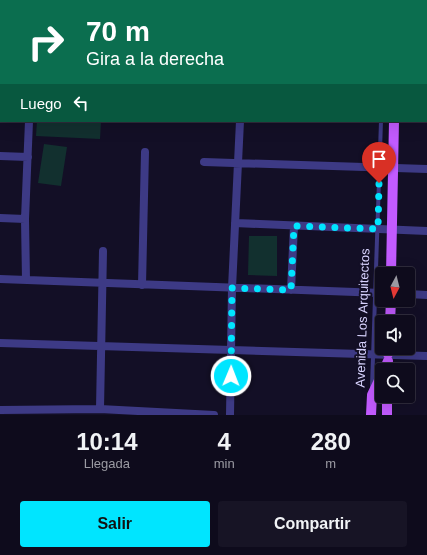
<!DOCTYPE html>
<html lang="es">
<head>
<meta charset="utf-8">
<style>
  body { margin:0; font-family:Arial,sans-serif; background:#171425; color:#f1f3f6; height:100vh; display:flex; flex-direction:column; font-size:15px; white-space:nowrap }
  * { box-sizing:border-box; margin:0 }
  p { font-size:13px; color:#9b9ba3 }
  .icon { flex:none; width:22px; height:22px; fill:none; stroke:currentColor; stroke-width:2; stroke-linecap:round; stroke-linejoin:round }
  .map { position:relative; height:415px; overflow:hidden }
  .sheet { display:flex; flex-direction:column; background:#0e0b1c; flex:1 }
  .sheet>* { flex:none }
  .hud { position:absolute; left:0px; top:0px; width:427px; height:122px; box-shadow:0 4px 16px #0002,0 0 0 1px #2e2b3b; background:#0b6e4f; color:#fff; overflow:hidden }
  .needle { width:26px; rotate:187deg }
  .controls { position:absolute; left:375px; top:267px; display:grid; gap:8px }
  .controls a { display:grid; place-items:center; width:40px; height:40px; border-radius:4px; background:#0e0b1c; box-shadow:0 4px 16px #0002,0 0 0 1px #2e2b3b; font-size:20px }
  .pin { position:absolute; display:grid; place-items:center; width:34px; height:34px; color:#fff; margin:-41px -17px; border-radius:50% 50% 50% 0; rotate:-45deg; box-shadow:0 0 4px #0007 }
  .pin .icon { rotate:45deg }
  .me { position:absolute; width:44px; margin:-22px; rotate:1deg; stroke-linejoin:round; filter:drop-shadow(0 0 3px #0008) }
  .turn { display:flex; align-items:center; gap:14px; height:84px; padding:0 20px; font-size:18px }
  .turn .icon { width:52px; height:52px; stroke-width:2.5 }
  .turn b { display:block; font-size:28px; line-height:34px }
  .then { display:flex; align-items:center; height:38px; padding:0 20px; background:#0003; gap:8px; font-size:15px }
  .eta { display:flex; justify-content:space-evenly; align-items:center; height:68px; text-align:center }
  .eta b { font-size:24px; font-weight:700; line-height:28px }
  .action { display:flex; gap:8px; margin-top:auto; padding:8px 20px }
  .action a { flex:1; height:46px; border-radius:4px; background:#00e5ff; color:#111; font-size:16px; font-weight:700; line-height:46px; text-align:center }
  .action a+a { background:#171425; color:#f1f3f6 }
  .map>svg:first-child { display:block }
  .green { fill:#12302f }
  .lines { fill:none; stroke-linecap:round; stroke-linejoin:round }
  .service { stroke:#3d3a85; stroke-width:4 }
  .minor { stroke:#3d3a85; stroke-width:8 }
  .primary { stroke:#c25bff; stroke-width:10 }
  .route { stroke:#00e5ff; stroke-width:7; stroke-dasharray:0 12.6 }
  .labels { text-anchor:middle; stroke-width:4; stroke-linejoin:round; paint-order:stroke }
  .street-label { font-size:13px; fill:#d9d4ff; stroke:#130f26 }
</style>
</head>
<body>
<div class="map">
<svg width="427" height="415" viewBox="0 0 427 415">
  <rect width="100%" height="100%" fill="#130f26"/>
  <!-- green -->
  <path class="green" d="M 37,121 L 101,121 L 100,139 L 36,136 Z
    M 44,144 L 67,147 L 61,186 L 38,183 Z
    M 249,236 L 277,236 L 277,276 L 248,275 Z"/>
  <g class="lines">
    <!-- service -->
    <path class="service" d="M 381,0 L 381,1
      M 372,387 L 381,121"/>
    <!-- minor -->
    <path class="minor" d="M 180,0 L 180,1
      M 35,1 L 35,0
      M 244,1 L 244,0
      M 305,1 L 305,0
      M 0,29 L 1,29
      M 426,43 L 427,43
      M 0,92 L 1,92
      M 426,100 L 427,100
      M 0,156 L 28,157
      M 204,162 L 427,169
      M 0,218 L 25,219
      M 235,223 L 427,231
      M 0,279 L 382,293
      M 26,280 L 25,219 L 29,121
      M 142,285 L 145,152
      M 291,290 L 294,226
      M 408,294 L 427,295
      M 0,343 L 427,356
      M 100,409 L 103,251
      M 0,410 L 100,409 L 214,415
      M 230,415 L 232,288 L 240,121"/>
    <!-- primary -->
    <path class="primary" d="M 399,1 L 399,0
      M 391,274 L 394,121
      M 390,322 L 391,300
      M 388,354 L 389,348
      M 384,370 L 388,361
      M 371,415 L 372,395 L 382,374
      M 387,415 L 387,396"/>
  </g>
  <g class="lines">
    <!-- route -->
    <path class="route" d="M 231,376 L 232,288 L 291,290 L 294,226 L 378,229 L 379,183"/>
  </g>
  <g class="labels">
    <!-- street labels -->
    <g class="street-label">
      <text transform="translate(362 318) rotate(-88)" y="5">Avenida Los Arquitectos</text>
    </g>
  </g>
</svg>
<div class="controls">
<a><svg class="needle" viewBox="-14 -14 28 28"><path d="M0-13l5 13h-10z" fill="#e53935"/><path d="M0 13l5-13h-10z" fill="#9b9ba3"/></svg></a>
<a><svg class="icon" aria-label="sound" viewBox="0 0 24 24"><path d="M4 9h4l5-4v14l-5-4H4zM17 9q2 3 0 6"/></svg></a>
<a><svg class="icon" aria-label="search" viewBox="0 0 24 24"><circle cx="10" cy="10" r="6"/><path d="M15 15l6 6"/></svg></a>
</div>
<div class="pin" style="left:379px;top:183px;background:#d93025"><svg class="icon" aria-label="arrive" viewBox="0 0 24 24"><path d="M6 21V4h12l-3 4 3 4H6"/></svg></div>
<svg class="me" style="left:231px;top:376px" viewBox="-20 -20 40 40"><circle r="17" fill="#00e5ff" stroke="#fff" stroke-width="3"/><path d="M0-11L8 9 0 5-8 9z" fill="#fff"/></svg>
<div class="hud">
<div class="turn"><svg class="icon" aria-label="right" viewBox="0 0 24 24"><path d="M7 20v-9h11M14 6l5 5-5 5"/></svg><div><b>70 m</b>Gira a la derecha</div></div>
<div class="then">Luego<svg class="icon" aria-label="left" viewBox="0 0 24 24"><path d="M17 20v-9H6M10 6l-5 5 5 5"/></svg></div>
</div>
</div>
<section class="sheet">
<div class="eta">
<div><b>10:14</b><p>Llegada</p></div>
<div><b>4</b><p>min</p></div>
<div><b>280</b><p>m</p></div>
</div>
<div class="action"><a>Salir</a><a>Compartir</a></div>
</section>
</body>
</html>
